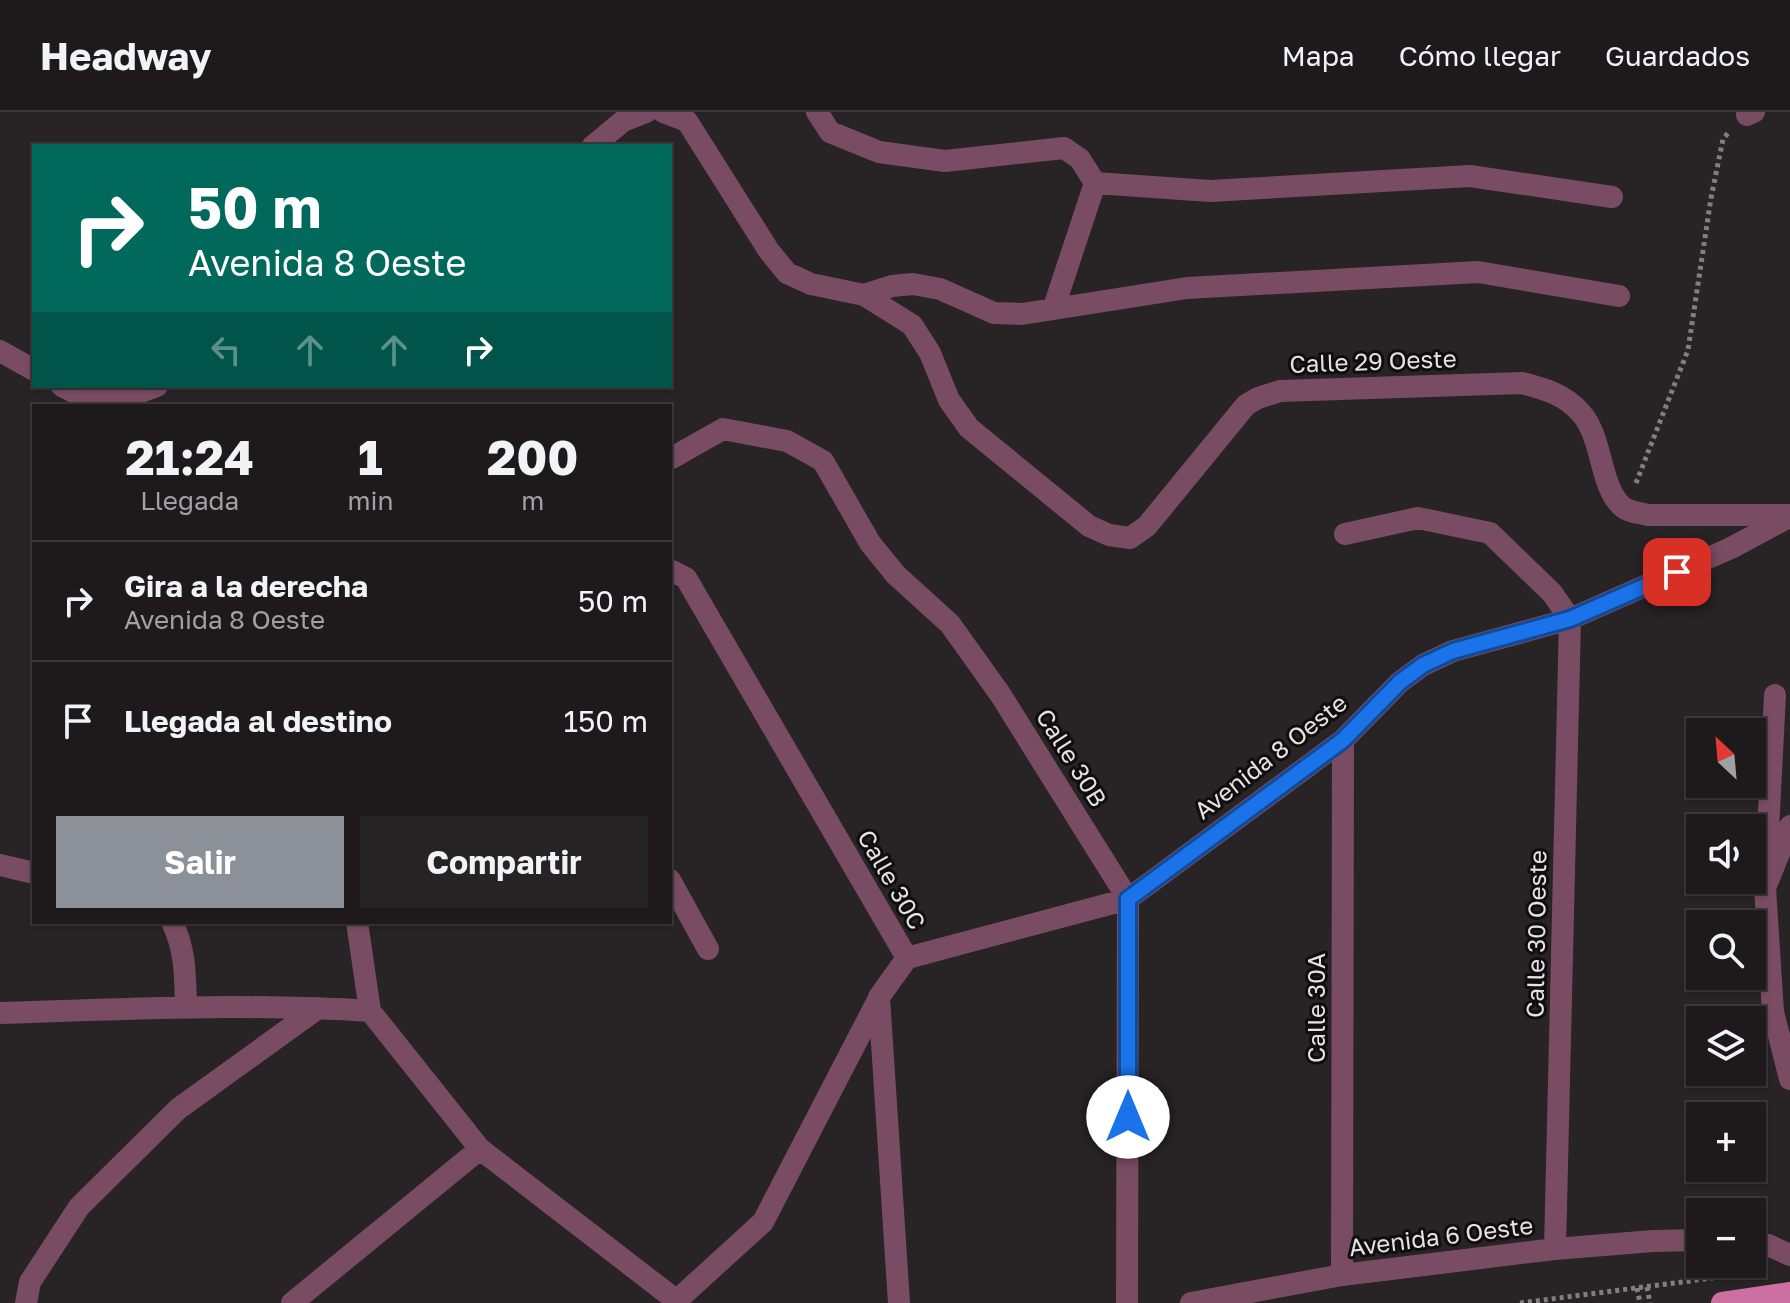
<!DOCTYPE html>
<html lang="es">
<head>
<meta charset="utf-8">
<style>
  body { margin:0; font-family:"Golos Text",sans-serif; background:#262325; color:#f1f3f6; height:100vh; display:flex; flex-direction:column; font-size:30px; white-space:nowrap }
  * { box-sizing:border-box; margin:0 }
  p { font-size:26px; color:#a1a1a3 }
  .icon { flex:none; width:44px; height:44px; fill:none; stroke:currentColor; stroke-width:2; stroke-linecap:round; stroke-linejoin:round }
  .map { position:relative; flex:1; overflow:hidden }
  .sheet { position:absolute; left:32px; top:292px; width:640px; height:520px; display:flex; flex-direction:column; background:#1e1a1c; border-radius:0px; box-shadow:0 2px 6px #0004,0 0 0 2px #3c383b }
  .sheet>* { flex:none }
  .banner { position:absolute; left:32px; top:32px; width:640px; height:244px; border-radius:0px; box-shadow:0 2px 6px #0004,0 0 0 2px #3c383b; background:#00695c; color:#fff; overflow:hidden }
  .needle { width:52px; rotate:334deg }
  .controls { position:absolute; left:1686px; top:606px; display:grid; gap:16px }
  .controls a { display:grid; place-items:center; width:80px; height:80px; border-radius:0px; background:#1e1a1c; box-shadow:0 2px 6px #0004,0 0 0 2px #3c383b; font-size:40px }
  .pin { position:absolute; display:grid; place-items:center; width:68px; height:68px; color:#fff; margin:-34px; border-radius:16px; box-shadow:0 4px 12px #0006 }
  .me { position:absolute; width:88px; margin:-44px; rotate:0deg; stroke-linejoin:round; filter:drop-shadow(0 0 6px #0008) }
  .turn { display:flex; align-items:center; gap:28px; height:168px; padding:0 24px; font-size:36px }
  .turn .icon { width:104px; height:104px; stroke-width:2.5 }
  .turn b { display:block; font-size:56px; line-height:68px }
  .lanes { display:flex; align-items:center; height:76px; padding:0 24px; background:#0003; justify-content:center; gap:40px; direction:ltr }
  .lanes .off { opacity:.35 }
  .eta { display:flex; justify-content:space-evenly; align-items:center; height:136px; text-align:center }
  .eta b { font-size:48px; font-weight:700; line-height:56px }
  .button { display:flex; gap:16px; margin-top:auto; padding:16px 24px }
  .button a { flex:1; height:92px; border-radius:0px; background:#8c9099; color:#fff; font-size:32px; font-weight:700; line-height:92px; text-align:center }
  .button a+a { background:#262325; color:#f1f3f6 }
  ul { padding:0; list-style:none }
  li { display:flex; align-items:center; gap:24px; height:120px; padding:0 24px; border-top:2px solid #3c383b }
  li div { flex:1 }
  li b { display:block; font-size:30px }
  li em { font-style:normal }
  header { display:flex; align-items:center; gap:48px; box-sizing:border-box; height:112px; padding:0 40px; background:#1e1a1c; border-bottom:2px solid #3c383b }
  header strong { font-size:38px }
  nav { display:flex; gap:44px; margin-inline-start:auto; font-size:28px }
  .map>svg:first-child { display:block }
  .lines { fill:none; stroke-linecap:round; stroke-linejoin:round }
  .path { stroke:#837f81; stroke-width:5; stroke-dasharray:4 4; stroke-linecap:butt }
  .minor { stroke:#794c63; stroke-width:22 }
  .primary { stroke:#cc6fa1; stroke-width:22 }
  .route-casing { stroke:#114b97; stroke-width:20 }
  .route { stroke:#1a73e8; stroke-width:14 }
  .labels { text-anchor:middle; stroke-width:6; stroke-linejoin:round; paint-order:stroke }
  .street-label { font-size:24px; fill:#e6e2e4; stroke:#0f0d0e }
</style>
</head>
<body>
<header>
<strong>Headway</strong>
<nav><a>Mapa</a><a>Cómo llegar</a><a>Guardados</a></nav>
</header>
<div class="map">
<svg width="1790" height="1191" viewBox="0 0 1790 1191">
  <rect width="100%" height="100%" fill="#282325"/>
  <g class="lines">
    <!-- path -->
    <path class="path" d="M 1636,371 L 1688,238 L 1711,86 L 1723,27 L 1729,20
      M 1647,1175 L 1650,1191
      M 1637,1176 L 1640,1191
      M 1520,1191 L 1713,1166"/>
    <!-- minor -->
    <path class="minor" d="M 663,0 L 687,9 L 769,139 L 787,161 L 811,172 L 864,183 L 912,213 L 930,241 L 949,288 L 969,316 L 1089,414 L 1109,423 L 1130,426 L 1147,414 L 1246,293 L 1258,286 L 1280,279 L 1522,271 C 1545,277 1564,282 1581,301 C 1604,327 1599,377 1624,396 C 1630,400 1640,401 1647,403 L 1790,403
      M 817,0 L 830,20 L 879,40 L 945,49 L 1064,36 L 1080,47 L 1095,71 L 1210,79 L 1470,64 L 1612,85
      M 1747,3 L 1754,0
      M 593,34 L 623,9 L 646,0
      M 864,183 L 892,174 L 913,172 L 940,177 L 994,201 L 1022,202 L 1187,176 L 1478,160 L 1619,184
      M 1054,195 L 1095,71
      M 0,239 L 34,258
      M 62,274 L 83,285 L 122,287 L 157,274
      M 670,347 L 723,317 L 787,329 L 823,349 L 870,431 L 896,463 L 950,512 L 1000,582 L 1128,787 L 1127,1191
      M 1345,422 L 1418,406 L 1490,421 L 1552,481 L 1570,507 L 1555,1137
      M 670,460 L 672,459 L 686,466 L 907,846 L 879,885 L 899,1191
      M 1790,714 L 1765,776 L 1773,900 L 1790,967
      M 0,753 L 34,761
      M 1766,757 L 1775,583
      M 670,768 L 708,837
      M 172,810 C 186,839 185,864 186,895
      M 357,810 L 370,899 L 480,1037 L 677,1189
      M 907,846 L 1128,787 L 1343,628 L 1400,570 L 1423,553 L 1453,539 L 1570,507 L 1731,436 L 1789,405
      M 0,901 C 123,897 247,891 370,899
      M 1752,1131 L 1768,1133 L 1790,1143
      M 1342,1163 L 1343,628
      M 26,1191 L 30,1170 L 79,1095 L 178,997 L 318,896
      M 292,1191 L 480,1037
      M 674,1191 L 763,1110 L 879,886
      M 1191,1191 L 1342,1163 L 1555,1137 L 1653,1129 L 1700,1128"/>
    <!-- primary -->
    <path class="primary" d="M 1722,1191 L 1790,1181"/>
  </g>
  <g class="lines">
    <defs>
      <path id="route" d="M 1128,1005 L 1128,787 L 1343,628 L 1400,570 L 1423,553 L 1453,539 L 1570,507 L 1677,460"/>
    </defs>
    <!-- route casing -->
    <use href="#route" class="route-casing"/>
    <!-- route -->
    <use href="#route" class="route"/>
  </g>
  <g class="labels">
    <!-- street labels -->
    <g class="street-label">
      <text transform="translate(1373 250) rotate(-2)" y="8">Calle 29 Oeste</text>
      <text transform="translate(1271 645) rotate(-38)" y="8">Avenida 8 Oeste</text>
      <text transform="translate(1071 646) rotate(58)" y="8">Calle 30B</text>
      <text transform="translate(891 768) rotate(60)" y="8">Calle 30C</text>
      <text transform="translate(1537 822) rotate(-89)" y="8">Calle 30 Oeste</text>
      <text transform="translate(1317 896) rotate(-90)" y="8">Calle 30A</text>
      <text transform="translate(1441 1125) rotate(-7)" y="8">Avenida 6 Oeste</text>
    </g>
  </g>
</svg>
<div class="controls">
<a><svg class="needle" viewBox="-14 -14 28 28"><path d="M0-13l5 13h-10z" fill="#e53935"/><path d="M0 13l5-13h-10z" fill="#a1a1a3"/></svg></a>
<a><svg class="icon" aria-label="sound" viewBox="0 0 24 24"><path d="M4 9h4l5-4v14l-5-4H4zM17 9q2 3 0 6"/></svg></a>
<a><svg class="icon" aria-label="search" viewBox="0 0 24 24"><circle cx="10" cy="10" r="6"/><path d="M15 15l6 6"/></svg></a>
<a><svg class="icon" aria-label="layers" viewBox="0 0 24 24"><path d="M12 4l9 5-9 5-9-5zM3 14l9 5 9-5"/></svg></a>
<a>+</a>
<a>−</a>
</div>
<div class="pin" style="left:1677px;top:460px;background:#d93025"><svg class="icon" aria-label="arrive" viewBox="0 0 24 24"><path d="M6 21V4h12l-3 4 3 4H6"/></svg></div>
<svg class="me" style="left:1128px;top:1005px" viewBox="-20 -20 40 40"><circle r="19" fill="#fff"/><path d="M0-13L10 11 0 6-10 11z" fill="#1a73e8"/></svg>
<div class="banner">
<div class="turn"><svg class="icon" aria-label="right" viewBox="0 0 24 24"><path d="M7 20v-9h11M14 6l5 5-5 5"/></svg><div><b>50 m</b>Avenida 8 Oeste</div></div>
<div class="lanes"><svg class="icon off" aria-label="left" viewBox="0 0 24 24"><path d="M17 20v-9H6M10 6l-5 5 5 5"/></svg><svg class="icon off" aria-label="ahead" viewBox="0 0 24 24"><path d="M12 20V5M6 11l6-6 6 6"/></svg><svg class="icon off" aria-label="ahead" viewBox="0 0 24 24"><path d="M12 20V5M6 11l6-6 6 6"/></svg><svg class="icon" aria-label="right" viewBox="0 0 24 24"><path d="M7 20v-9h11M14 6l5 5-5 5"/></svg></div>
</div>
<section class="sheet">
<div class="eta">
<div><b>21:24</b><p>Llegada</p></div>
<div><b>1</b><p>min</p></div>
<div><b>200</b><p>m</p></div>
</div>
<ul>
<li><svg class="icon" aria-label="right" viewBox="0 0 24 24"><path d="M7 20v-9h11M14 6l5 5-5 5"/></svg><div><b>Gira a la derecha</b><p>Avenida 8 Oeste</p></div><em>50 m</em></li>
<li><svg class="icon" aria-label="arrive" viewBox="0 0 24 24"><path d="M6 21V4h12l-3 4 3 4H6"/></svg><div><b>Llegada al destino</b></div><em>150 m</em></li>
</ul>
<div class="button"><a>Salir</a><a>Compartir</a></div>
</section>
</div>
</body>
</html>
